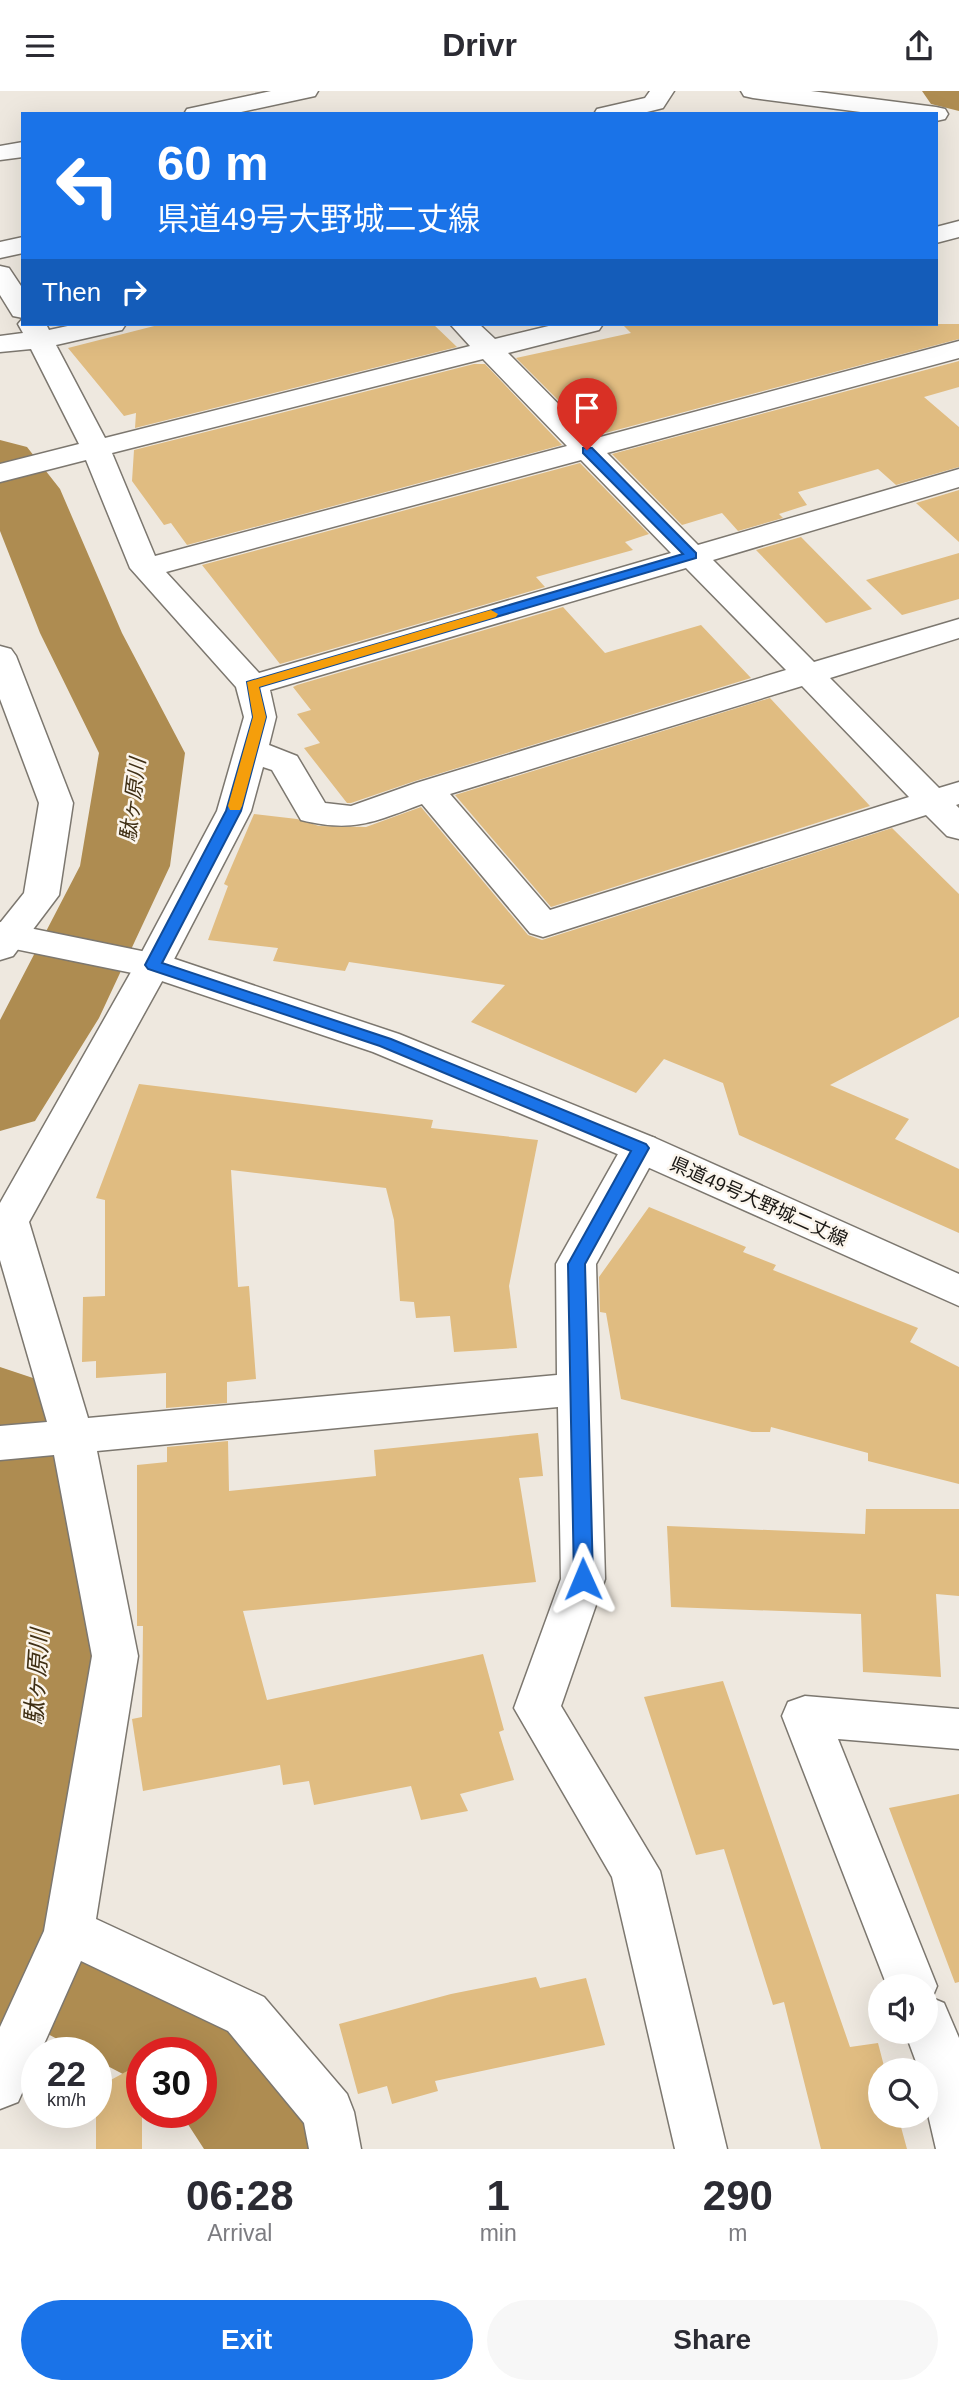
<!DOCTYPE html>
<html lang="en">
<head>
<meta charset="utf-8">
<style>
  body { margin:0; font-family:Arial,"Noto Sans JP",sans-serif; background:#f7f7f7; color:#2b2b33; height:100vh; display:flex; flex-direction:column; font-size:26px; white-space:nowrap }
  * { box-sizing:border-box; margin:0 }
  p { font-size:23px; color:#7c7c81 }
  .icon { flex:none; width:38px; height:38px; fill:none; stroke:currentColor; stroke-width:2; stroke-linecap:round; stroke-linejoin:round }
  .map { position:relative; height:2058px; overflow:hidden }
  .drawer { display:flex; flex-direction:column; background:#fff; flex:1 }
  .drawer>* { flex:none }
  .hud { position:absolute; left:21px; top:21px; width:917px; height:214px; border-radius:0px; box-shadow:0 7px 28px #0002; background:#1a73e8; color:#fff; overflow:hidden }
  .tools { position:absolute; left:868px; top:1883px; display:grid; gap:14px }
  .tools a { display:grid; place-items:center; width:70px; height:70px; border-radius:50%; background:#fff; box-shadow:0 7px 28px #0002; font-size:35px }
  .speed { position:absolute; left:21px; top:1946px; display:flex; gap:14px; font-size:35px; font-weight:700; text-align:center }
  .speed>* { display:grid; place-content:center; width:91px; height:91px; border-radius:50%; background:#fff; box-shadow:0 7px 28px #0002; line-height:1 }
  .speed small { font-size:18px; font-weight:400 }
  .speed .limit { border:10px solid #d22; background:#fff; color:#111 }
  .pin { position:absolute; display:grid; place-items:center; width:60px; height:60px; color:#fff; margin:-72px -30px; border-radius:50% 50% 50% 0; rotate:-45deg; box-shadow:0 0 7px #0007 }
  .pin .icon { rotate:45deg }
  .me { position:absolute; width:77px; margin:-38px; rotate:359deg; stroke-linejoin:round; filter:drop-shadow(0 0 5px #0008) }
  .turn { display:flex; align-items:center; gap:24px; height:147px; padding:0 21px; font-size:32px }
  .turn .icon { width:91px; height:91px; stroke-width:2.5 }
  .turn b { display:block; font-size:49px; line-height:60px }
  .then { display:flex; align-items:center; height:66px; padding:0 21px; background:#0003; gap:14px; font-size:26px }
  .eta { display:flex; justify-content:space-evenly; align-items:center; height:119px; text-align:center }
  .eta b { font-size:42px; font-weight:700; line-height:49px }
  .primary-button { display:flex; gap:14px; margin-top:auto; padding:14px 21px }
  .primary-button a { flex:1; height:80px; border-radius:42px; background:#1a73e8; color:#fff; font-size:28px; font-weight:700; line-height:80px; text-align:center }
  .primary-button a+a { background:#f7f7f7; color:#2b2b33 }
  header { display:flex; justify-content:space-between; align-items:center; height:91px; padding:0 21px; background:#fff; font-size:32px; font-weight:700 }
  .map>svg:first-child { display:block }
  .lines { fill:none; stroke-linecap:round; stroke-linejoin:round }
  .river { fill:#ae8c51; fill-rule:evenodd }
  .building { fill:#e0bc81 }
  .minor-casing { stroke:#7c776f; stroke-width:3 }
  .major-casing { stroke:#7c776f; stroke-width:3 }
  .minor { fill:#fff; fill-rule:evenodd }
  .major { fill:#fff; fill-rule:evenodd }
  .route { fill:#1a73e8; stroke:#114b97; stroke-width:2 }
  .slow { fill:#f59e0b }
  .labels { text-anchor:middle; stroke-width:5; stroke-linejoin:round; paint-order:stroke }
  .street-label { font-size:19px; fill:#1a1815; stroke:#fbf5ec }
  .water-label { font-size:21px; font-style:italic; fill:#3f2f14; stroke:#fbf5ec }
  .near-water-label { font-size:24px; font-style:italic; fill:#3f2f14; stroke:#fbf5ec }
</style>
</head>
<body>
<header><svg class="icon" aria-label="menu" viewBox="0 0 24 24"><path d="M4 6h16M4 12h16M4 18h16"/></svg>Drivr<svg class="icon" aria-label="share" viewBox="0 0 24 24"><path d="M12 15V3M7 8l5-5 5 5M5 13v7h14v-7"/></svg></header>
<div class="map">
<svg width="959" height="2058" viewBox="0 0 959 2058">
  <rect width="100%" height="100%" fill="#eee8df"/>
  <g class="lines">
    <!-- river -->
    <path class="river" d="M 922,0 L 959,0 L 959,20 L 931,13 Z
      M 0,349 L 27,356 L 60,398 L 122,542 L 185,662 L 170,775 L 99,927 L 35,1030 L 0,1040 L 0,929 L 80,775 L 99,662 L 40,542 L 0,440 Z
      M 0,1276 L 39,1289 L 85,1387 L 103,1473 L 84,1828 L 267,1920 L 330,2011 L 351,2058 L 204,2058 L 180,2021 L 201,2021 L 201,1962 L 142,1962 L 142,1993 L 96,1969 L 96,1962 L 83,1962 L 46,1942 L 0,1960 Z"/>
  </g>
  <!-- building -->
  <path class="building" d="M 162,233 L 433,233 L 457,256 L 135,337 L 136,322 L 124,325 L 68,257 Z
    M 622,233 L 959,233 L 959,248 L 594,345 L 516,267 L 631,242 Z
    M 959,270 L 959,296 L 924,306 L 959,336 L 959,376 L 896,394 L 878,378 L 798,401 L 807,414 L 779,423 L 783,427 L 738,440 L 722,422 L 682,434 L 612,363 Z
    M 474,273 L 485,273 L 562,354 L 187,454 L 171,432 L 164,434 L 132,390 L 134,359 Z
    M 580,372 L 649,443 L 625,451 L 633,459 L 536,486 L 545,496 L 280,573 L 202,474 Z
    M 959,399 L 959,451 L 916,412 Z
    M 801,446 L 872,518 L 826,532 L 756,459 Z
    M 959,462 L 959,508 L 902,524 L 866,489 Z
    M 563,516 L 605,562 L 701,534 L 751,587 L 415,690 L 351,712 L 347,712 L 304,657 L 320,652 L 297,623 L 311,619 L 293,596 L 297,594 Z
    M 770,607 L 870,715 L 551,816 L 455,704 Z
    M 421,716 L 528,844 L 542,849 L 892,737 L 959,803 L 959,926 L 830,994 L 909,1028 L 895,1048 L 959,1078 L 959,1142 L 739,1044 L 723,992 L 664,968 L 636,1002 L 471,931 L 505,894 L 349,871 L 345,880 L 273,870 L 278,857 L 208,849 L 228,795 L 224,793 L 254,723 L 297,728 L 319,735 L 366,736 Z
    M 139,993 L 433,1029 L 431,1037 L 538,1049 L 509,1195 L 517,1257 L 454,1261 L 450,1225 L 416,1227 L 414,1211 L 400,1210 L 394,1129 L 386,1097 L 231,1079 L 238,1196 L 249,1195 L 256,1288 L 227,1291 L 227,1312 L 166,1317 L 166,1282 L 96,1287 L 96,1270 L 82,1271 L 83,1206 L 105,1205 L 105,1109 L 96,1107 Z
    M 649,1116 L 746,1156 L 743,1161 L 776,1174 L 773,1179 L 918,1237 L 910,1251 L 959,1276 L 959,1393 L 868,1370 L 868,1362 L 771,1336 L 770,1341 L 752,1341 L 621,1308 L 606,1222 L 600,1221 L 599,1186 Z
    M 538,1342 L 543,1385 L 519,1387 L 536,1491 L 243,1520 L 267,1609 L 483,1563 L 504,1639 L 499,1641 L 514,1689 L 460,1703 L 468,1720 L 421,1729 L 411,1695 L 314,1714 L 309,1690 L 283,1694 L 280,1674 L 143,1700 L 132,1628 L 142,1626 L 143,1535 L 137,1535 L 137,1374 L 167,1371 L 167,1356 L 228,1350 L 229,1400 L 376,1385 L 374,1359 Z
    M 866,1418 L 959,1418 L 959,1505 L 936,1503 L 941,1586 L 863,1581 L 861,1523 L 671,1516 L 667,1435 L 865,1443 Z
    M 723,1590 L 850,1956 L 878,1952 L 885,1979 L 880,1979 L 880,2025 L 898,2025 L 907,2058 L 821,2058 L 784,1911 L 773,1914 L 724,1758 L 696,1764 L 644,1606 Z
    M 959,1703 L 959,1891 L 955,1892 L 889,1717 Z
    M 536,1886 L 540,1897 L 586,1887 L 605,1954 L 435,1990 L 438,2000 L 392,2013 L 387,1995 L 358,2003 L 339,1933 L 451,1903 Z
    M 142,1972 L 142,2058 L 96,2058 L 96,1997 Z"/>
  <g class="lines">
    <defs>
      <path id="minor" d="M 271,0 L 318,0 L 315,5 L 232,23 L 184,23 L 187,18 Z
        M 650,0 L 674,0 L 663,17 L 639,23 L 594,23 L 597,18 L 645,7 Z
        M 741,0 L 811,0 L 936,16 L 945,18 L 948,23 L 945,28 L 936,30 L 936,23 L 876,23 L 753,7 L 744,5 Z
        M 23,51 L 23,66 L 0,69 L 0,55 Z
        M 959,130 L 959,146 L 936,152 L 936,136 Z
        M 23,146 L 23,162 L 0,167 L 0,151 Z
        M 0,175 L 9,177 L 23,198 L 23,233 L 46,233 L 49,239 L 77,233 L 126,233 L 122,239 L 56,254 L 105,347 L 470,255 L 450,233 L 479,233 L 495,248 L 557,233 L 603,233 L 599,239 L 508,262 L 593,348 L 959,250 L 959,267 L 607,362 L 698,454 L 959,378 L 959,396 L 713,469 L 814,571 L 959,528 L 959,547 L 830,587 L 939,697 L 959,691 L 959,713 L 956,714 L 959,717 L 959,748 L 947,745 L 926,724 L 543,846 L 530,842 L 422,713 C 374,731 353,742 301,729 L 272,679 L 263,676 L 251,720 L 171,874 L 29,1131 L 88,1327 L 557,1284 L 556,1173 L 627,1047 L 641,1043 L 655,1047 L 660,1057 L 596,1173 L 605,1488 L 561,1615 L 660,1780 L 727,2058 L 675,2058 L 612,1786 L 514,1617 L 561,1488 L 558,1316 L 97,1360 L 138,1565 L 96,1828 L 264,1906 L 347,2003 L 354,2021 L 361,2058 L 309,2058 L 304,2032 L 228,1940 L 81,1870 L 40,1962 L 37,1962 L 37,1969 L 18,2011 L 0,2018 L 0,1936 L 44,1840 L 92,1565 L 54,1364 L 0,1369 L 0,1335 L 47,1331 L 0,1169 L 0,1112 L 135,874 L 217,720 L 244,626 L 236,596 L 130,477 L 86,369 L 0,391 L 0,373 L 79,353 L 31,258 L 0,261 L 0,245 L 23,242 L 18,233 L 23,227 L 13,225 L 0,204 ZM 483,268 L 567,355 L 155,465 L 112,362 ZM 581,369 L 671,462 L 259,582 L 166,481 ZM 686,477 L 786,579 L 416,692 L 351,715 L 325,712 L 297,665 L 269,654 L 276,626 L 270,599 ZM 802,595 L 909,706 L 550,819 L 450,703 Z
        M 0,555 L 11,558 L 16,565 L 73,712 L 59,804 L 13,865 L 0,869 L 0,832 L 24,802 L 39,712 L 0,608 Z
        M 805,1605 L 959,1618 L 959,1658 L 838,1648 L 937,1895 L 932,1907 L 944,1912 L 959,1947 L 959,2058 L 936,2058 L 926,2015 L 926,1979 L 919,1979 L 905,1941 L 926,1941 L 926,1895 L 887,1895 L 782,1625 L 788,1611 Z"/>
      <path id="major" d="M 0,831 L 166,865 L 399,943 L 655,1047 L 959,1183 L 959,1215 L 627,1067 L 373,961 L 147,885 L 0,855 Z"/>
    </defs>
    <!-- minor casing -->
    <use href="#minor" class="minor-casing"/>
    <!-- major casing -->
    <use href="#major" class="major-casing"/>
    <!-- minor -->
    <use href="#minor" class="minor"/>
    <!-- major -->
    <use href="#major" class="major"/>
  </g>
  <!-- route -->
  <path class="route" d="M 583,357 L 592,357 L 696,462 L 696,467 L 259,596 L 266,626 L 241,720 L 162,872 L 391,948 L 646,1053 L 649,1057 L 585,1173 L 593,1488 L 583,1496 L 574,1488 L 568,1173 L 631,1060 L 380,955 L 148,878 L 145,874 L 226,720 L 253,626 L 247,591 L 683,463 L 583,362 Z"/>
  <!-- slow -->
  <path class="slow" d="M 491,519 L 498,523 L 496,526 L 259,596 L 266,626 L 242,715 L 240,719 L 230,719 L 228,715 L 253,626 L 247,591 Z"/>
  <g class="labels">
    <!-- street labels -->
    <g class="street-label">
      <text transform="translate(759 1110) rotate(24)" y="7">県道49号大野城二丈線</text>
    </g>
    <!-- water labels -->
    <g class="water-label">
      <text transform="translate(133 709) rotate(-83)" y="7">駄ヶ原川</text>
    </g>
    <!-- near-water labels -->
    <g class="near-water-label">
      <text transform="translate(37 1586) rotate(-86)" y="8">駄ヶ原川</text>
    </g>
  </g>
</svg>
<div class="tools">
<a><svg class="icon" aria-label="sound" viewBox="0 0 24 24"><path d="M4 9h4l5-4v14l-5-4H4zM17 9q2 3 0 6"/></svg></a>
<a><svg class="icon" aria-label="search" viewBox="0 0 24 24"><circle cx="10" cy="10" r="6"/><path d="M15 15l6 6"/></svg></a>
</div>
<div class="speed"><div>22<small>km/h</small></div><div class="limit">30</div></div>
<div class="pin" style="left:587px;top:359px;background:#d93025"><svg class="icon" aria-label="arrive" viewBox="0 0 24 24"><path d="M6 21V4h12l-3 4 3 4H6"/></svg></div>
<svg class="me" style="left:583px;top:1488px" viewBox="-20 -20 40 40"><path d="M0-17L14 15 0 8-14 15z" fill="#1a73e8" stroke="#fff" stroke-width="4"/></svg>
<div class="hud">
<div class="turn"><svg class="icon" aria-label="left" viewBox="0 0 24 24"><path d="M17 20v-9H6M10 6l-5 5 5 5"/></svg><div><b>60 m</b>県道49号大野城二丈線</div></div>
<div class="then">Then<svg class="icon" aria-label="right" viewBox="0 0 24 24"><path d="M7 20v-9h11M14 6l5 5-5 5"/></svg></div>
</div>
</div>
<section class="drawer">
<div class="eta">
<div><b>06:28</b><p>Arrival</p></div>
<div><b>1</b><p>min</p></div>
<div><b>290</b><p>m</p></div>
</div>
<div class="primary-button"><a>Exit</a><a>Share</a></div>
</section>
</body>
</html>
